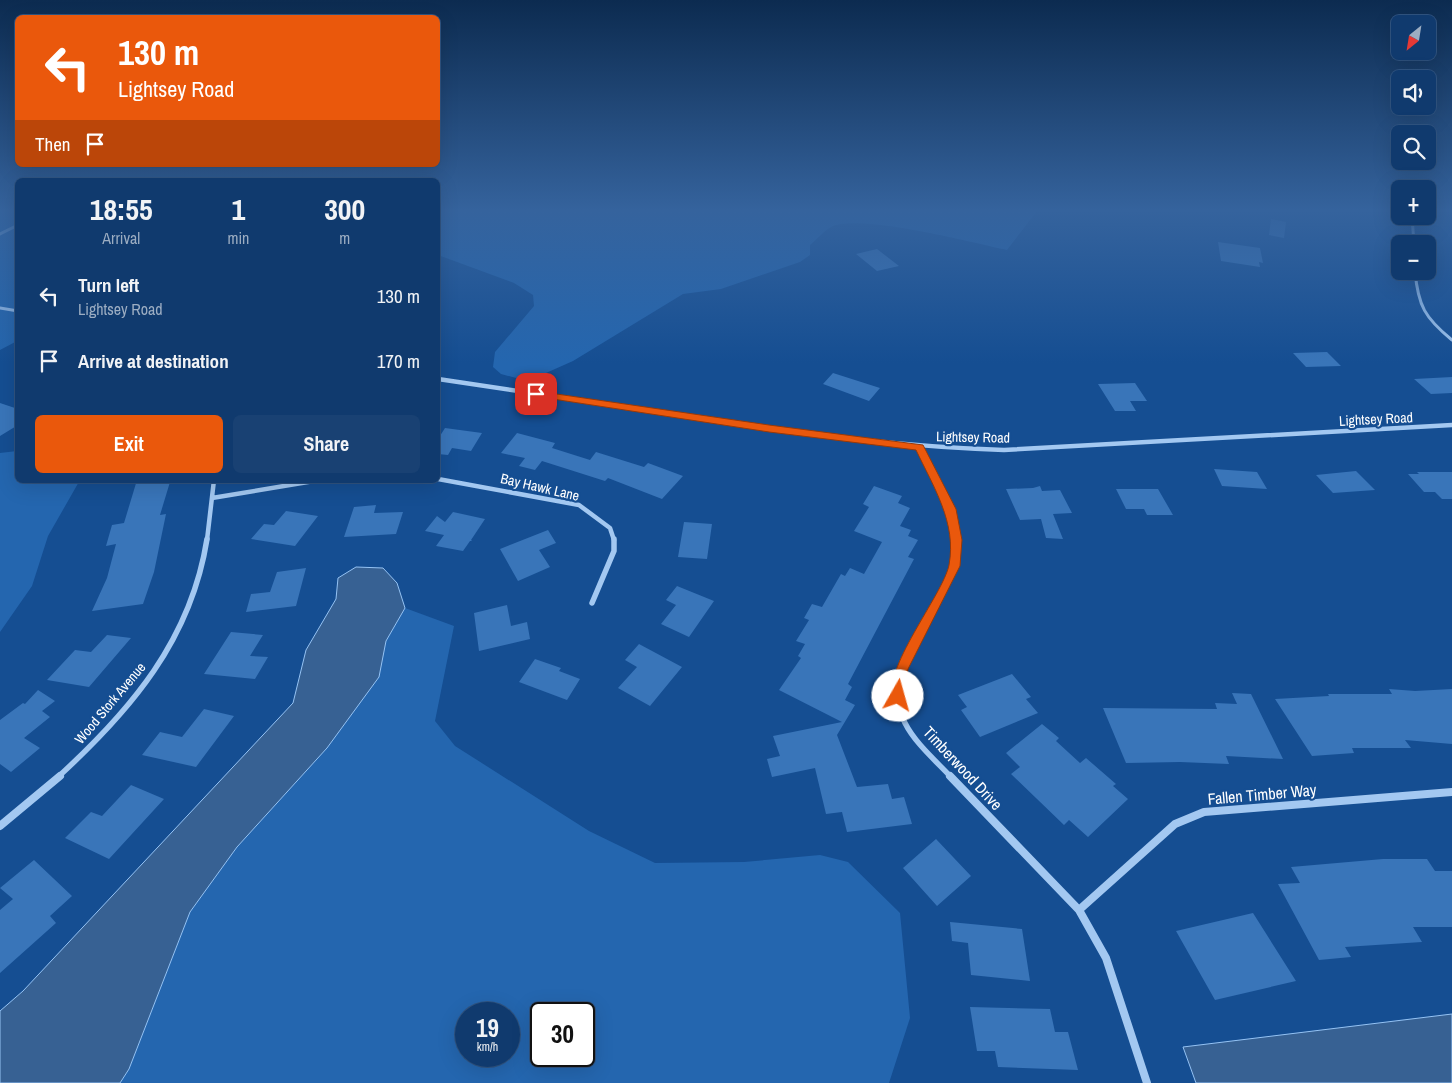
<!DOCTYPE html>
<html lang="en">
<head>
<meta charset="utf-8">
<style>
  body { margin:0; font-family:"Archivo Narrow",sans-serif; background:#194173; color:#f1f3f6; height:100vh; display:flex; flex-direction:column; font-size:19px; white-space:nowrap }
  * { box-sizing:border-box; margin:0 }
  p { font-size:16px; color:#9cadc2 }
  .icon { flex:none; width:28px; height:28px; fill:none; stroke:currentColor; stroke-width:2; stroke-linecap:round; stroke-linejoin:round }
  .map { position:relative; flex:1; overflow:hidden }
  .drawer { position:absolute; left:15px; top:178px; width:425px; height:305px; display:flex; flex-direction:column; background:#103a6e; border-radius:8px; box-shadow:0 5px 20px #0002,0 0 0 1px #305481 }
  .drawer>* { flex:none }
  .hud { position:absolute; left:15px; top:15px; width:425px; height:152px; border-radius:8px; box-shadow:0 5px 20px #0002,0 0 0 1px #305481; background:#ea580c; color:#fff; overflow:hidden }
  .needle { width:32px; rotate:210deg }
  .controls { position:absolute; left:1391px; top:15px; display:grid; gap:10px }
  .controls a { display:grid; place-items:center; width:45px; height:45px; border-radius:8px; background:#103a6e; box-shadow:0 5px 20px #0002,0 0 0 1px #305481; font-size:25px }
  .speed { position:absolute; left:455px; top:1002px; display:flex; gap:10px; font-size:25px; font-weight:700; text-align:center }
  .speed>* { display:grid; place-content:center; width:65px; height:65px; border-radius:50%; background:#103a6e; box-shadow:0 5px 20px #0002,0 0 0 1px #305481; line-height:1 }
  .speed small { font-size:12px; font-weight:400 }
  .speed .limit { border:2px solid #111; border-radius:8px; background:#fff; color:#111 }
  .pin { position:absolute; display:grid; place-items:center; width:42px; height:42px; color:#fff; margin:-21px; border-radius:10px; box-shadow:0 2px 8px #0006 }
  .me { position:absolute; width:55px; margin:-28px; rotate:7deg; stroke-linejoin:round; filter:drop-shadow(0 0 4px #0008) }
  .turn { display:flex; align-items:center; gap:18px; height:105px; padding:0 20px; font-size:22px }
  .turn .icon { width:65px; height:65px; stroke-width:2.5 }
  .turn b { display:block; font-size:35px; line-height:42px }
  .then { display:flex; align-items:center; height:48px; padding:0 20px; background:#0003; gap:10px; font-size:19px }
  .eta { display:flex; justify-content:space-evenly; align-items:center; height:85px; text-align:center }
  .eta b { font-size:30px; font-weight:700; line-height:35px }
  .button { display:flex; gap:10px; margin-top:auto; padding:10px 20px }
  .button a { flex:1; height:58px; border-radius:8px; background:#ea580c; color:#fff; font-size:20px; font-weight:700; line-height:58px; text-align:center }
  .button a+a { background:#194173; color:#f1f3f6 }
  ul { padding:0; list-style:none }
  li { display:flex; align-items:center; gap:15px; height:65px; padding:0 20px }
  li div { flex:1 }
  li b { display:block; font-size:19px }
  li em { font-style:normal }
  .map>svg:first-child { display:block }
  .green { fill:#2466af; fill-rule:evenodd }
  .water { fill:#376193; stroke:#95c3f4 }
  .building { fill:#3975b9 }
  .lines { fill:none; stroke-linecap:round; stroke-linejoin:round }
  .minor-far3 { stroke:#a3c8f1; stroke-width:3 }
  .minor-far2 { stroke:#a3c8f1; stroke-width:4.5 }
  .minor-far1 { stroke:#a3c8f1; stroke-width:5.5 }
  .minor { stroke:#a3c8f1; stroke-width:8 }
  .route { fill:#ea580c; stroke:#983908 }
  .labels { text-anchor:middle; stroke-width:4.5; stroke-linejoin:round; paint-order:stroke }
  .street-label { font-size:14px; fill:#fff; stroke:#154e92 }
  .near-street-label { font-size:16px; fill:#fff; stroke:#154e92 }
</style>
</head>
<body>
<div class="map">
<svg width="1452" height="1083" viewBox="0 0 1452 1083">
  <rect width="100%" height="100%" fill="#154e92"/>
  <!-- green -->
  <path class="green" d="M 0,211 L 17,211 L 17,341 L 0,350 Z
    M 438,211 L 1037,211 L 1007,250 C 972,243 860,213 831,227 C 824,231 816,240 810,245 L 810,255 L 800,262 L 721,289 L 683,294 L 573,361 L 537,377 L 516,378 L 501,374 L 493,367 L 495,352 L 534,306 L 533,295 L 514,283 L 438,255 Z
    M 17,451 L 18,480 L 80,480 L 48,536 L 32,586 L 0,632 L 0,453 Z
    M 405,608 L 454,626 L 435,721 L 455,746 L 589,831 L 655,863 L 744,862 L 820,855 L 848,862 L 900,913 L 910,1018 L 889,1083 L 120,1083 L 129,1069 L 190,912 L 237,847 L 327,748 L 378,677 L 386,641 ZM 466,1014 L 509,1014 L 509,1056 L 466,1056 ZM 541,1014 L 584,1014 L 584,1056 L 541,1056 Z"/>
  <!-- water -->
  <path class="water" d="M 356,567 L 383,568 L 397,583 L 405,608 L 386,641 L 379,677 L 327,748 L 237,847 L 190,912 L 129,1069 L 120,1083 L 0,1083 L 0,1011 L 23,991 L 293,703 L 306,650 L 336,599 L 338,578 Z
    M 1452,1014 L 1452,1083 L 1196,1083 L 1183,1047 Z"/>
  <!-- building -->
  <path class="building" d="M 1271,219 L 1286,222 L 1284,238 L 1269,235 Z
    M 1218,242 L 1260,248 L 1263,263 L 1259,262 L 1260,267 L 1221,261 Z
    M 877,249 L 899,266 L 877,271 L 856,254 Z
    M 1327,352 L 1341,366 L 1306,367 L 1293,353 Z
    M 833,373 L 880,388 L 869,401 L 823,384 Z
    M 1452,377 L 1452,393 L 1431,394 L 1414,379 Z
    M 1135,383 L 1147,401 L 1130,401 L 1136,411 L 1115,411 L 1098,384 Z
    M 0,403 L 18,409 L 18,425 L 0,436 Z
    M 445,428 L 482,433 L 471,451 L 452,448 L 448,455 L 438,454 L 438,439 Z
    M 517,433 L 555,443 L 552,448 L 590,460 L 596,452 L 644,467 L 648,463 L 683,476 L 662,499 L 608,478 L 605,481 L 542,461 L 535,470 L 519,466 L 525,458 L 501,453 Z
    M 1214,469 L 1257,472 L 1267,489 L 1222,486 Z
    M 1356,471 L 1375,490 L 1333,493 L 1316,475 Z
    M 1417,472 L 1452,472 L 1452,499 L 1442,499 L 1435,492 L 1424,492 L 1408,474 L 1419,474 Z
    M 137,480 L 162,480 L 161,484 L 170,482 L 160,515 L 166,514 L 154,572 L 143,604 L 92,611 L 107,578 L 116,544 L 106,546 L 112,525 L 124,523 Z
    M 874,486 L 902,496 L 898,503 L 910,508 L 900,526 L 911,530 L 908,536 L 918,540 L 908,557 L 914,559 L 848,684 L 852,687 L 845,700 L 855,705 L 837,735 L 857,787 L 888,784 L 892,799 L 904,797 L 912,824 L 847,832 L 842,812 L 826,814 L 815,768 L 772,777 L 767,759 L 780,756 L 773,736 L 842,722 L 779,690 L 801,658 L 798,656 L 805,644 L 796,641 L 809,620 L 804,618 L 812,604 L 822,607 L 841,574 L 845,576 L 850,568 L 864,574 L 882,542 L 854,531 L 869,507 L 863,504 Z
    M 1040,486 L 1042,491 L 1060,490 L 1072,513 L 1053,514 L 1063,539 L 1046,538 L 1041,519 L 1020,520 L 1006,489 L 1033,488 Z
    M 1116,489 L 1158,489 L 1173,515 L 1147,515 L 1144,509 L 1126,509 Z
    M 376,505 L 374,513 L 403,512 L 396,534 L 344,537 L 354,507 Z
    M 286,511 L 318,516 L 295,546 L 251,539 L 264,524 L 274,525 Z
    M 453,512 L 485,519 L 471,540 L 472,541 L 470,541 L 463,551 L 436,546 L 444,535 L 425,531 L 437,516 L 445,522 Z
    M 684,522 L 712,524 L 707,559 L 678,557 Z
    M 548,530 L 556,543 L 539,550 L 550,567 L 518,581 L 500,549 Z
    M 306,568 L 296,606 L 246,612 L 251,594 L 270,592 L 277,572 Z
    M 677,586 L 714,601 L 689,637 L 661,624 L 676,605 L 666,600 Z
    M 507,605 L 511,626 L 527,622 L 530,639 L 479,651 L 474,613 Z
    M 231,632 L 263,635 L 250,656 L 268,657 L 255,679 L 204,674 Z
    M 107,635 L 131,638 L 89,687 L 47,680 L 75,650 L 91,652 Z
    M 639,644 L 682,667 L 650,706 L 618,688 L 637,667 L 625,660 Z
    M 535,659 L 561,668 L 559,671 L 580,679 L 567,700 L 519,682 Z
    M 1012,674 L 1031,697 L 1026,699 L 1038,713 L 980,737 L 961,710 L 967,707 L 958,695 Z
    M 1389,689 L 1415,691 L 1452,689 L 1452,744 L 1405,740 L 1411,748 L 1352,748 L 1354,753 L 1312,756 L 1275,699 L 1329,696 L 1328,694 L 1392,694 Z
    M 38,690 L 55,701 L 42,711 L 50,717 L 24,738 L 40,748 L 11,772 L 0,764 L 0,720 L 23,703 L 25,704 Z
    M 1232,693 L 1251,694 L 1283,759 L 1226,756 L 1229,764 L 1180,762 L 1126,763 L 1103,708 L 1217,709 L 1215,703 L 1237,704 Z
    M 204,709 L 234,716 L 196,767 L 142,755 L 160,732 L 182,737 Z
    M 1042,724 L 1059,738 L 1056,741 L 1080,763 L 1086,758 L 1116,784 L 1113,786 L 1128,799 L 1088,837 L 1069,820 L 1064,825 L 1011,774 L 1020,767 L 1006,753 Z
    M 131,785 L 164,799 L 109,859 L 65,838 L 91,812 L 102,816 Z
    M 936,839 L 971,876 L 937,906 L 903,868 Z
    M 1383,859 L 1427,859 L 1435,871 L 1452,871 L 1452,927 L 1413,927 L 1422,942 L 1345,947 L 1351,957 L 1319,960 L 1278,884 L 1300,883 L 1291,867 Z
    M 34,860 L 72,896 L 50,916 L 56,923 L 0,973 L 0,910 L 13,899 L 0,888 Z
    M 1253,913 L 1296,981 L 1215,1000 L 1176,931 Z
    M 950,922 L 1022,929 L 1030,981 L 971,975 L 968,943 L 952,941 Z
    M 970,1007 L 1050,1009 L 1055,1032 L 1068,1032 L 1078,1070 L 998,1067 L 995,1051 L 977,1051 Z"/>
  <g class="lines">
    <!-- minor-far3 -->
    <path class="minor-far3" d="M 1412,216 L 1414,244
      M 0,234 L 18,225
      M 1415,271 C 1418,306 1425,318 1452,340
      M 0,308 L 18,311"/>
    <!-- minor-far2 -->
    <path class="minor-far2" d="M 438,379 C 531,393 625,407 718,421 C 813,435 908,447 1004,450 L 1452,425
      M 920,447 L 950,509 L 956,540
      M 438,479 L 579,505 L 610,528 L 614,540
      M 212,498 L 320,480
      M 207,540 L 214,480"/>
    <!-- minor-far1 -->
    <path class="minor-far1" d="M 592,603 L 614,551 L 614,539
      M 58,777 C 131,710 191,640 207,539
      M 951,777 C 936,761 915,743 905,723 C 885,684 920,633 938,599 C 950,576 957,566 956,539"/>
    <!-- minor -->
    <path class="minor" d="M 950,776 L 1079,910 L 1106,958 L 1147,1083
      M 0,826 L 60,776
      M 1079,910 L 1175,824 L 1204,812 L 1452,792"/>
  </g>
  <!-- sky -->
  <linearGradient id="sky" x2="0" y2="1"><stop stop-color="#0c2b50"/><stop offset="0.58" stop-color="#35639d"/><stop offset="1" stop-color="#35639d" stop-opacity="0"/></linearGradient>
  <rect width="1452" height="363" fill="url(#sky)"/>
  <!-- route -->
  <path class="route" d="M 536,391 L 769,425 L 923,445 L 956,509 L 962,540 L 960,566 L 908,669 L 903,700 L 894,700 C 880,671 943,595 949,565 C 957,523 933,486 916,450 L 769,432 L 533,396 L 533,392 Z"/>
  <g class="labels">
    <!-- street labels -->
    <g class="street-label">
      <text transform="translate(1376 419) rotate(-3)" y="5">Lightsey Road</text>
      <text transform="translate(973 437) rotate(1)" y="5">Lightsey Road</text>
      <text transform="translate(540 487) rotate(13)" y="5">Bay Hawk Lane</text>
      <text transform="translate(110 703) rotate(-50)" y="5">Wood Stork Avenue</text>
    </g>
    <!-- near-street labels -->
    <g class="near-street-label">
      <text transform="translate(963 768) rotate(47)" y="6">Timberwood Drive</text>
      <text transform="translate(1262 794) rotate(-5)" y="6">Fallen Timber Way</text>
    </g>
  </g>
</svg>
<div class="controls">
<a><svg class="needle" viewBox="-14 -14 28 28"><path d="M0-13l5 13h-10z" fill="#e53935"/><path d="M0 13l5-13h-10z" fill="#9cadc2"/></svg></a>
<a><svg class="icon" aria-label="sound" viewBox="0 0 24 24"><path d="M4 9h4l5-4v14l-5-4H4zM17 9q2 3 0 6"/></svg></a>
<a><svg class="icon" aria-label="search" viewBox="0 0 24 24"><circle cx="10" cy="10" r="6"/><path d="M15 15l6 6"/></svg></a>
<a>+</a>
<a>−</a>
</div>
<div class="speed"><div>19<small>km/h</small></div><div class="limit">30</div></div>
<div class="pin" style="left:536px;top:394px;background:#d93025"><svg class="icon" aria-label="arrive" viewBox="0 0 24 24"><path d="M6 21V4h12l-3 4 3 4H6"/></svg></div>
<svg class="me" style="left:898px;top:696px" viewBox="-20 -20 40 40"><circle r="19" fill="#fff"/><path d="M0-13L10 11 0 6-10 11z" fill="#ea580c"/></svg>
<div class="hud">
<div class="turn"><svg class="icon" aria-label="left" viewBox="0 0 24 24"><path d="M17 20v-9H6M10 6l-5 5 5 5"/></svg><div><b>130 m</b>Lightsey Road</div></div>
<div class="then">Then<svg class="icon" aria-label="arrive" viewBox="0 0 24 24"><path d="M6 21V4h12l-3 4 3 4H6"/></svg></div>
</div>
<section class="drawer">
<div class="eta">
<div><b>18:55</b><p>Arrival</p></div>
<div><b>1</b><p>min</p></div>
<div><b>300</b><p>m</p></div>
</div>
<ul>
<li><svg class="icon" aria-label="left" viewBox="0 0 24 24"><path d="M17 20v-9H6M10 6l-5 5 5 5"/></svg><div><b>Turn left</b><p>Lightsey Road</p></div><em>130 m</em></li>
<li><svg class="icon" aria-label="arrive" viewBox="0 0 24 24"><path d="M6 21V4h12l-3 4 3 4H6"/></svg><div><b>Arrive at destination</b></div><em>170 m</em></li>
</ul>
<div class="button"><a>Exit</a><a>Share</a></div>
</section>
</div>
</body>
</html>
